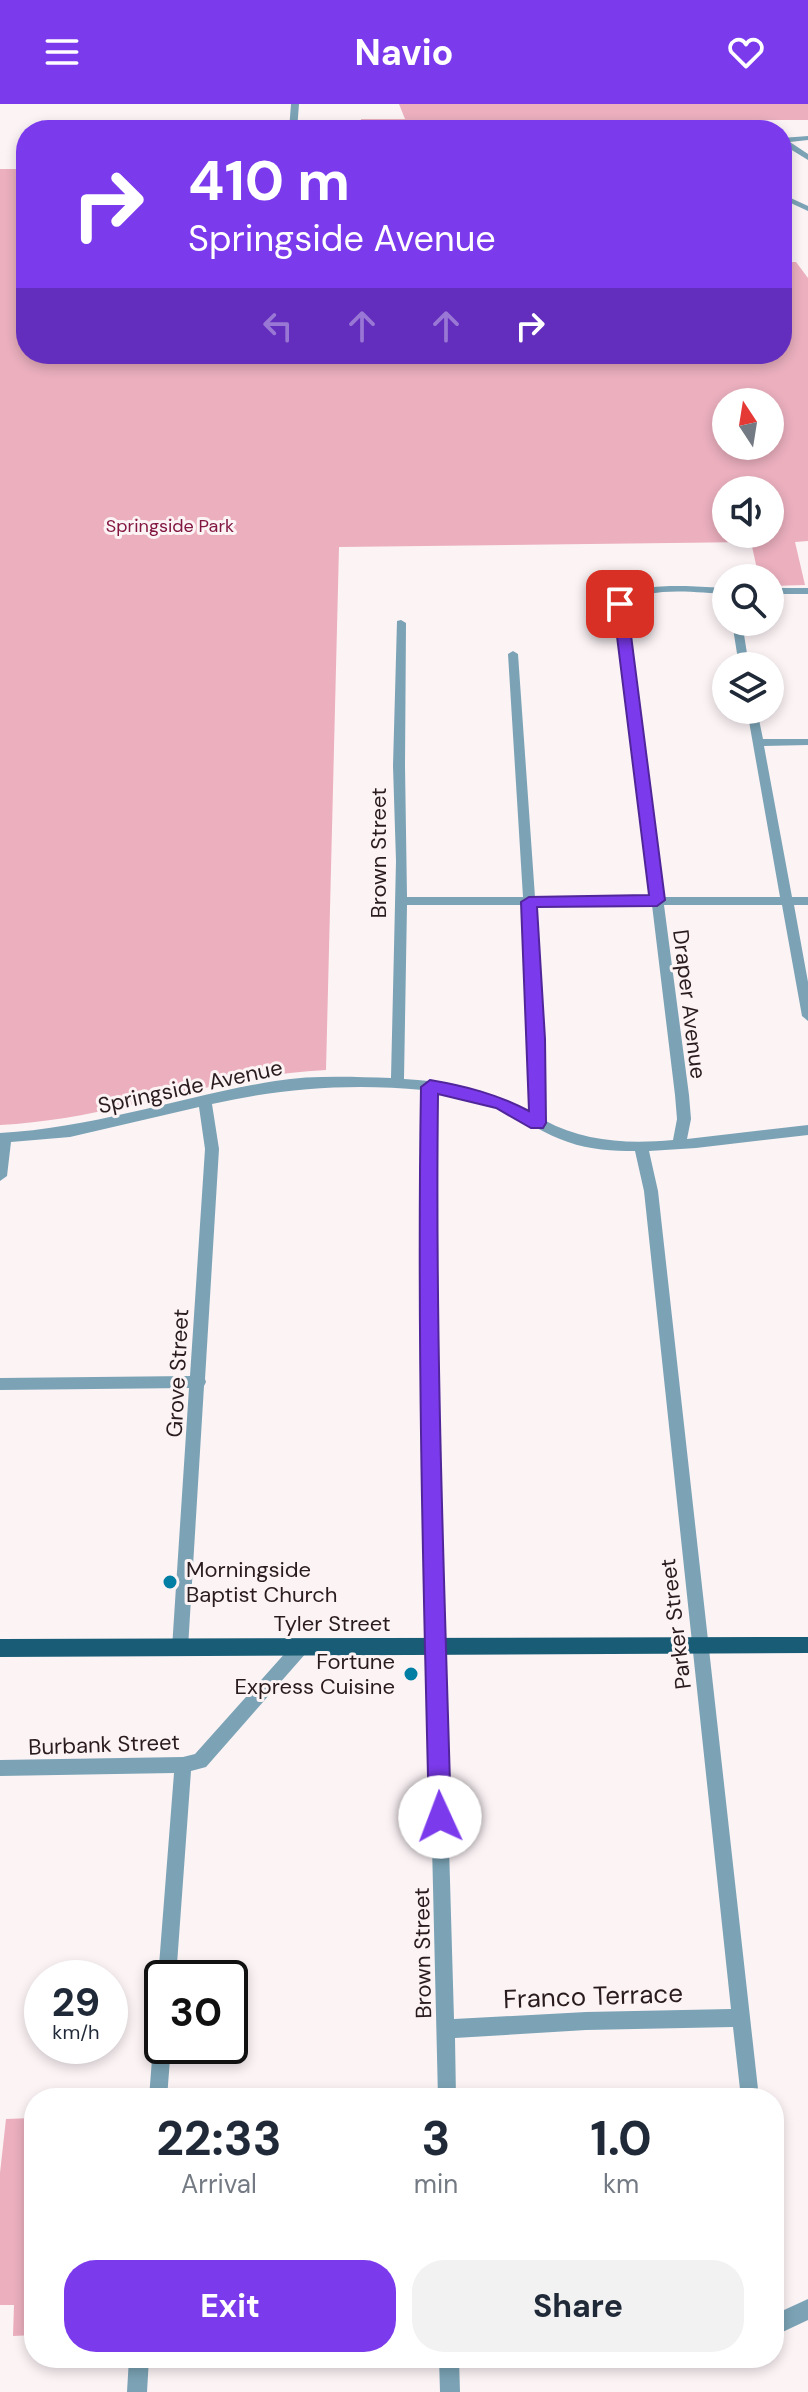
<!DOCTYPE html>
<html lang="en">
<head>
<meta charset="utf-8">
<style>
  body { margin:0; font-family:"DM Sans",sans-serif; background:#f2f2f3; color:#1f2937; height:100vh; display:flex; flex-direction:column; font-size:30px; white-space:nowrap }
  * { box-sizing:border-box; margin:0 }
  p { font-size:26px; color:#747a83 }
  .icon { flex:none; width:44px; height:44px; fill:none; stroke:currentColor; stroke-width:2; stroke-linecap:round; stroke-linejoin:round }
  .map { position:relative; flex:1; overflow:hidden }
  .details { position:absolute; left:24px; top:1984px; width:760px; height:280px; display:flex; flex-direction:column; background:#fff; border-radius:32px; box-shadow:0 4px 12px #0003 }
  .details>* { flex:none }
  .hud { position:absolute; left:16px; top:16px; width:776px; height:244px; border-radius:32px; box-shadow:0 4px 12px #0003; background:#7c3aed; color:#fff; overflow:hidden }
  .needle { width:52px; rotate:348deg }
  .buttons { position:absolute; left:712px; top:284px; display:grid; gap:16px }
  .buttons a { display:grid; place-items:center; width:72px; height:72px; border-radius:50%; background:#fff; box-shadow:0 4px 12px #0003; font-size:40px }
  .speed { position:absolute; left:24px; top:1856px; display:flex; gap:16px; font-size:40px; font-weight:700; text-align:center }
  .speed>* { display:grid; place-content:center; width:104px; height:104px; border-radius:50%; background:#fff; box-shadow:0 4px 12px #0003; line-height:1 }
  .speed small { font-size:20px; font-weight:400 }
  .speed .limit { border:4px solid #111; border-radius:12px; background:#fff; color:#111 }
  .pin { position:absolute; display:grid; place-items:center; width:68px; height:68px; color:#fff; margin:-34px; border-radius:16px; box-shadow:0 4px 12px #0006 }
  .me { position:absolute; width:88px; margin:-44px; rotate:358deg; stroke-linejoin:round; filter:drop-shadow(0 0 6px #0008) }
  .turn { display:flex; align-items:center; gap:28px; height:168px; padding:0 40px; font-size:36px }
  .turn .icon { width:104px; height:104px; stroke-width:2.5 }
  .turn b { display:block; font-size:56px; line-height:68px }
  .lanes { display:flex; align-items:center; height:76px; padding:0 40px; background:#0003; justify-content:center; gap:40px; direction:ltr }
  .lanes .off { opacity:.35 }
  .eta { display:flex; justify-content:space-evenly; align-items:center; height:136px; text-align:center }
  .eta b { font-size:48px; font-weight:700; line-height:56px }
  .button { display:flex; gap:16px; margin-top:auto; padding:16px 40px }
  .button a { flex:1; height:92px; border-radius:32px; background:#7c3aed; color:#fff; font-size:32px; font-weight:700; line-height:92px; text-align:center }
  .button a+a { background:#f2f2f3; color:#1f2937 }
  header { display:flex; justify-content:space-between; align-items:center; height:104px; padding:0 40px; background:#7c3aed; color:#fff; font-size:36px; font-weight:700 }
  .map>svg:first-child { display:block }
  .green { fill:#ebafbe; fill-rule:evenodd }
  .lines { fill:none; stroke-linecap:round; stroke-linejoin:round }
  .minor { fill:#7ba3b5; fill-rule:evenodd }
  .major { fill:#185c75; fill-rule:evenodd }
  .route { fill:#7c3aed; stroke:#51269a; stroke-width:2 }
  .poi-dot { fill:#007ea4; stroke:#fcf3f5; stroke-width:3 }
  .labels { text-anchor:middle; stroke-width:6; stroke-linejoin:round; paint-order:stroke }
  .far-park-label { font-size:18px; fill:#811640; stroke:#fcf3f5 }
  .street-label { font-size:22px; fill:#2a1b1e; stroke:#fcf3f5 }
  .poi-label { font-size:22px; fill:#2a1b1e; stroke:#fcf3f5; text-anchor:start }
  .near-street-label { font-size:26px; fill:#2a1b1e; stroke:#fcf3f5 }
</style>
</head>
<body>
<header><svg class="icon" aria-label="menu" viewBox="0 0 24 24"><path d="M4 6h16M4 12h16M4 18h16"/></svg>Navio<svg class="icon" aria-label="heart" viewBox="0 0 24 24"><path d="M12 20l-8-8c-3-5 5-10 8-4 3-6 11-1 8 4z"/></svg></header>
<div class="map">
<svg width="808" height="2288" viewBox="0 0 808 2288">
  <rect width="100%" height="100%" fill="#fcf3f5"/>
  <!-- green -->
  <path class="green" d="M 399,0 L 808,0 L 808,16 L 605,16 L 605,26 L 360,26 L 361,15 L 405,15 Z
    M 0,65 L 26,65 L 26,250 L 782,250 L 782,158 L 796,158 L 808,174 L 808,437 L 795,438 L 805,481 L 770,482 L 770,474 L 759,474 L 751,438 L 339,443 L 326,966 C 215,971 111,1016 0,1021 ZM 770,298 L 770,342 L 726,342 L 726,298 ZM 770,386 L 770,430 L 726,430 L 726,386 Z
    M 34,2005 L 34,2231 L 13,2232 L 14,2201 L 0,2201 L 0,2069 L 6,2015 L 33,2014 Z"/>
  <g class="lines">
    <!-- minor -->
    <path class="minor" d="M 291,0 L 299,0 L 297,26 L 289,26 Z
      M 808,32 L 808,36 L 790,38 L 808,50 L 808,56 L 782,40 L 782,34 Z
      M 782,90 L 808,102 L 808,107 L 782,95 Z
      M 686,482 L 726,484 L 726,490 C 698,489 647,481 625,501 L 663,793 L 780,793 L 747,606 L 757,606 L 763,635 L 808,635 L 808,641 L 764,642 L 792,793 L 808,793 L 808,801 L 794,801 L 808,878 L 808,917 L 802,912 L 782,801 L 664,801 L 689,991 L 691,1015 L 687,1035 L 808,1021 L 808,1031 L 696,1044 L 649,1047 L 658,1087 L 759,1994 L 741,1994 L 733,1923 L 586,1926 L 455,1934 L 456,1994 L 438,1994 L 423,1362 L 423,986 C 352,979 282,984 212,1000 L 219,1045 L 205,1275 L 206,1278 L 204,1282 L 188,1544 L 186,1549 L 180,1551 L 174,1549 L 172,1544 L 189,1284 L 0,1286 L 0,1274 L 190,1272 L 205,1045 L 199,1003 L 70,1033 L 11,1038 L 7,1072 L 0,1077 L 0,1029 C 95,1024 182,992 275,977 C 313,971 352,973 391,974 L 396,757 L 393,662 L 397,517 L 401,516 L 406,519 L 405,662 L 407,793 L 523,793 L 508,550 L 513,547 L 518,550 L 535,793 L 651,793 L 615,500 C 632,481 661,482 686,482 ZM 407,801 L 523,801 L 530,1008 C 491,987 448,977 404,975 ZM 535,801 L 652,801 L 675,991 L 677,1015 L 673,1036 C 628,1040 584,1038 544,1016 ZM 437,987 C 461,991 485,997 508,1008 C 528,1018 546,1031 568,1038 C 590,1046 613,1047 635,1047 L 644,1087 L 731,1905 L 586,1908 L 454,1915 L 438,1362 Z
      M 770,484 L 808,484 L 808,490 L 770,490 Z
      M 732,518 L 742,518 L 749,562 L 739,562 Z
      M 301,1536 L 307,1538 L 309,1543 L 307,1548 L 206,1663 L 191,1667 L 176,1874 L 162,1874 L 162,1881 L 158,1874 L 174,1669 L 0,1672 L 0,1656 L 183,1653 L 195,1650 L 295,1538 Z
      M 162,1933 L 162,1942 L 171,1942 L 167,1994 L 149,1994 L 153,1942 L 155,1935 Z
      M 774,2193 L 781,2196 L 784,2206 L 808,2195 L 808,2216 L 774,2232 Z
      M 129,2254 L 149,2254 L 147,2288 L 127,2288 Z
      M 439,2254 L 459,2254 L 460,2288 L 440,2288 Z"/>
    <!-- major -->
    <path class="major" d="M 808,1533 L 808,1549 L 0,1553 L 0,1535 Z"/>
  </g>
  <!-- route -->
  <path class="route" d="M 620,496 L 627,500 L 665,796 L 657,802 L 537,803 L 545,935 L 546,1019 L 543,1024 L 531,1024 L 496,1004 L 438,990 C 435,1231 444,1472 451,1713 L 448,1721 L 440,1724 L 432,1721 L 429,1713 C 423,1469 417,1226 421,983 L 430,976 C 465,982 497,990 529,1007 L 521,798 L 529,793 L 649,791 L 613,500 Z"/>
  <!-- markers -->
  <g class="poi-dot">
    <circle cx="170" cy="1478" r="8"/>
    <circle cx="411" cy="1570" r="8"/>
  </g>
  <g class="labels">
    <!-- far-park labels -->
    <g class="far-park-label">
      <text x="170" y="428">Springside Park</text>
    </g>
    <!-- street labels -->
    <g class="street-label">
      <text transform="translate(378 749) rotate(-90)" y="8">Brown Street</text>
      <text transform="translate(690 900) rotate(83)" y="8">Draper Avenue</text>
      <text transform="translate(190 982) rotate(-12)" y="8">Springside Avenue</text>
      <text transform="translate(177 1269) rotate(-87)" y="8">Grove Street</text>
      <text x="332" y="1527">Tyler Street</text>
      <text transform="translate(675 1520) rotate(-97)" y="8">Parker Street</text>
      <text transform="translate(104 1640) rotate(-2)" y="8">Burbank Street</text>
      <text transform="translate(422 1849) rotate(-91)" y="8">Brown Street</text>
    </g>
    <!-- poi labels -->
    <g class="poi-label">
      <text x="186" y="1473">Morningside<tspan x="186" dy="25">Baptist Church</tspan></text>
      <text x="395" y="1565" text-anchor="end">Fortune<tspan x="395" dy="25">Express Cuisine</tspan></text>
    </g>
    <!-- near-street labels -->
    <g class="near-street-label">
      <text transform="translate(593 1892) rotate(-2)" y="9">Franco Terrace</text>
    </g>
  </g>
</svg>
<div class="buttons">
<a><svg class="needle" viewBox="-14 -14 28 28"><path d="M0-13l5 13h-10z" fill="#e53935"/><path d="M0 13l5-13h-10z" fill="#747a83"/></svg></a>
<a><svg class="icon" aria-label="sound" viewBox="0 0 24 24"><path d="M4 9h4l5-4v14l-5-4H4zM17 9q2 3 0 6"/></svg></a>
<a><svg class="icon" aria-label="search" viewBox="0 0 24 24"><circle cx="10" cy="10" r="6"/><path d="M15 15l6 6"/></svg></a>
<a><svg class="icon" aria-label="layers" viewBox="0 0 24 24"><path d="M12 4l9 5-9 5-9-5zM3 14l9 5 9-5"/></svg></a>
</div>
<div class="speed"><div>29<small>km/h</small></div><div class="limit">30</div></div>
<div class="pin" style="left:620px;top:500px;background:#d93025"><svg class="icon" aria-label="arrive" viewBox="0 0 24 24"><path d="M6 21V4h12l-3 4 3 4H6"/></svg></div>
<svg class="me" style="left:440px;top:1713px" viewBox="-20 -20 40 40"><circle r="19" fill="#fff"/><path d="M0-13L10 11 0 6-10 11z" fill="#7c3aed"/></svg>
<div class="hud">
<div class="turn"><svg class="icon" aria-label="right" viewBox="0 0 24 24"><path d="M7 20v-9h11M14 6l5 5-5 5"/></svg><div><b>410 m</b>Springside Avenue</div></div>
<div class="lanes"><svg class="icon off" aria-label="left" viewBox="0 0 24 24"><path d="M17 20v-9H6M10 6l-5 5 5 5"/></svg><svg class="icon off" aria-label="ahead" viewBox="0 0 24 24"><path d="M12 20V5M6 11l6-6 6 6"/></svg><svg class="icon off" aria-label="ahead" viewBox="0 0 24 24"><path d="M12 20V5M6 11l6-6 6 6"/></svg><svg class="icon" aria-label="right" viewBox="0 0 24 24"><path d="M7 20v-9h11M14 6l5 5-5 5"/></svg></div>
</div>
<section class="details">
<div class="eta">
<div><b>22:33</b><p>Arrival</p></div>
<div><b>3</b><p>min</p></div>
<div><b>1.0</b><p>km</p></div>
</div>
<div class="button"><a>Exit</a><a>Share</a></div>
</section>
</div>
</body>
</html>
